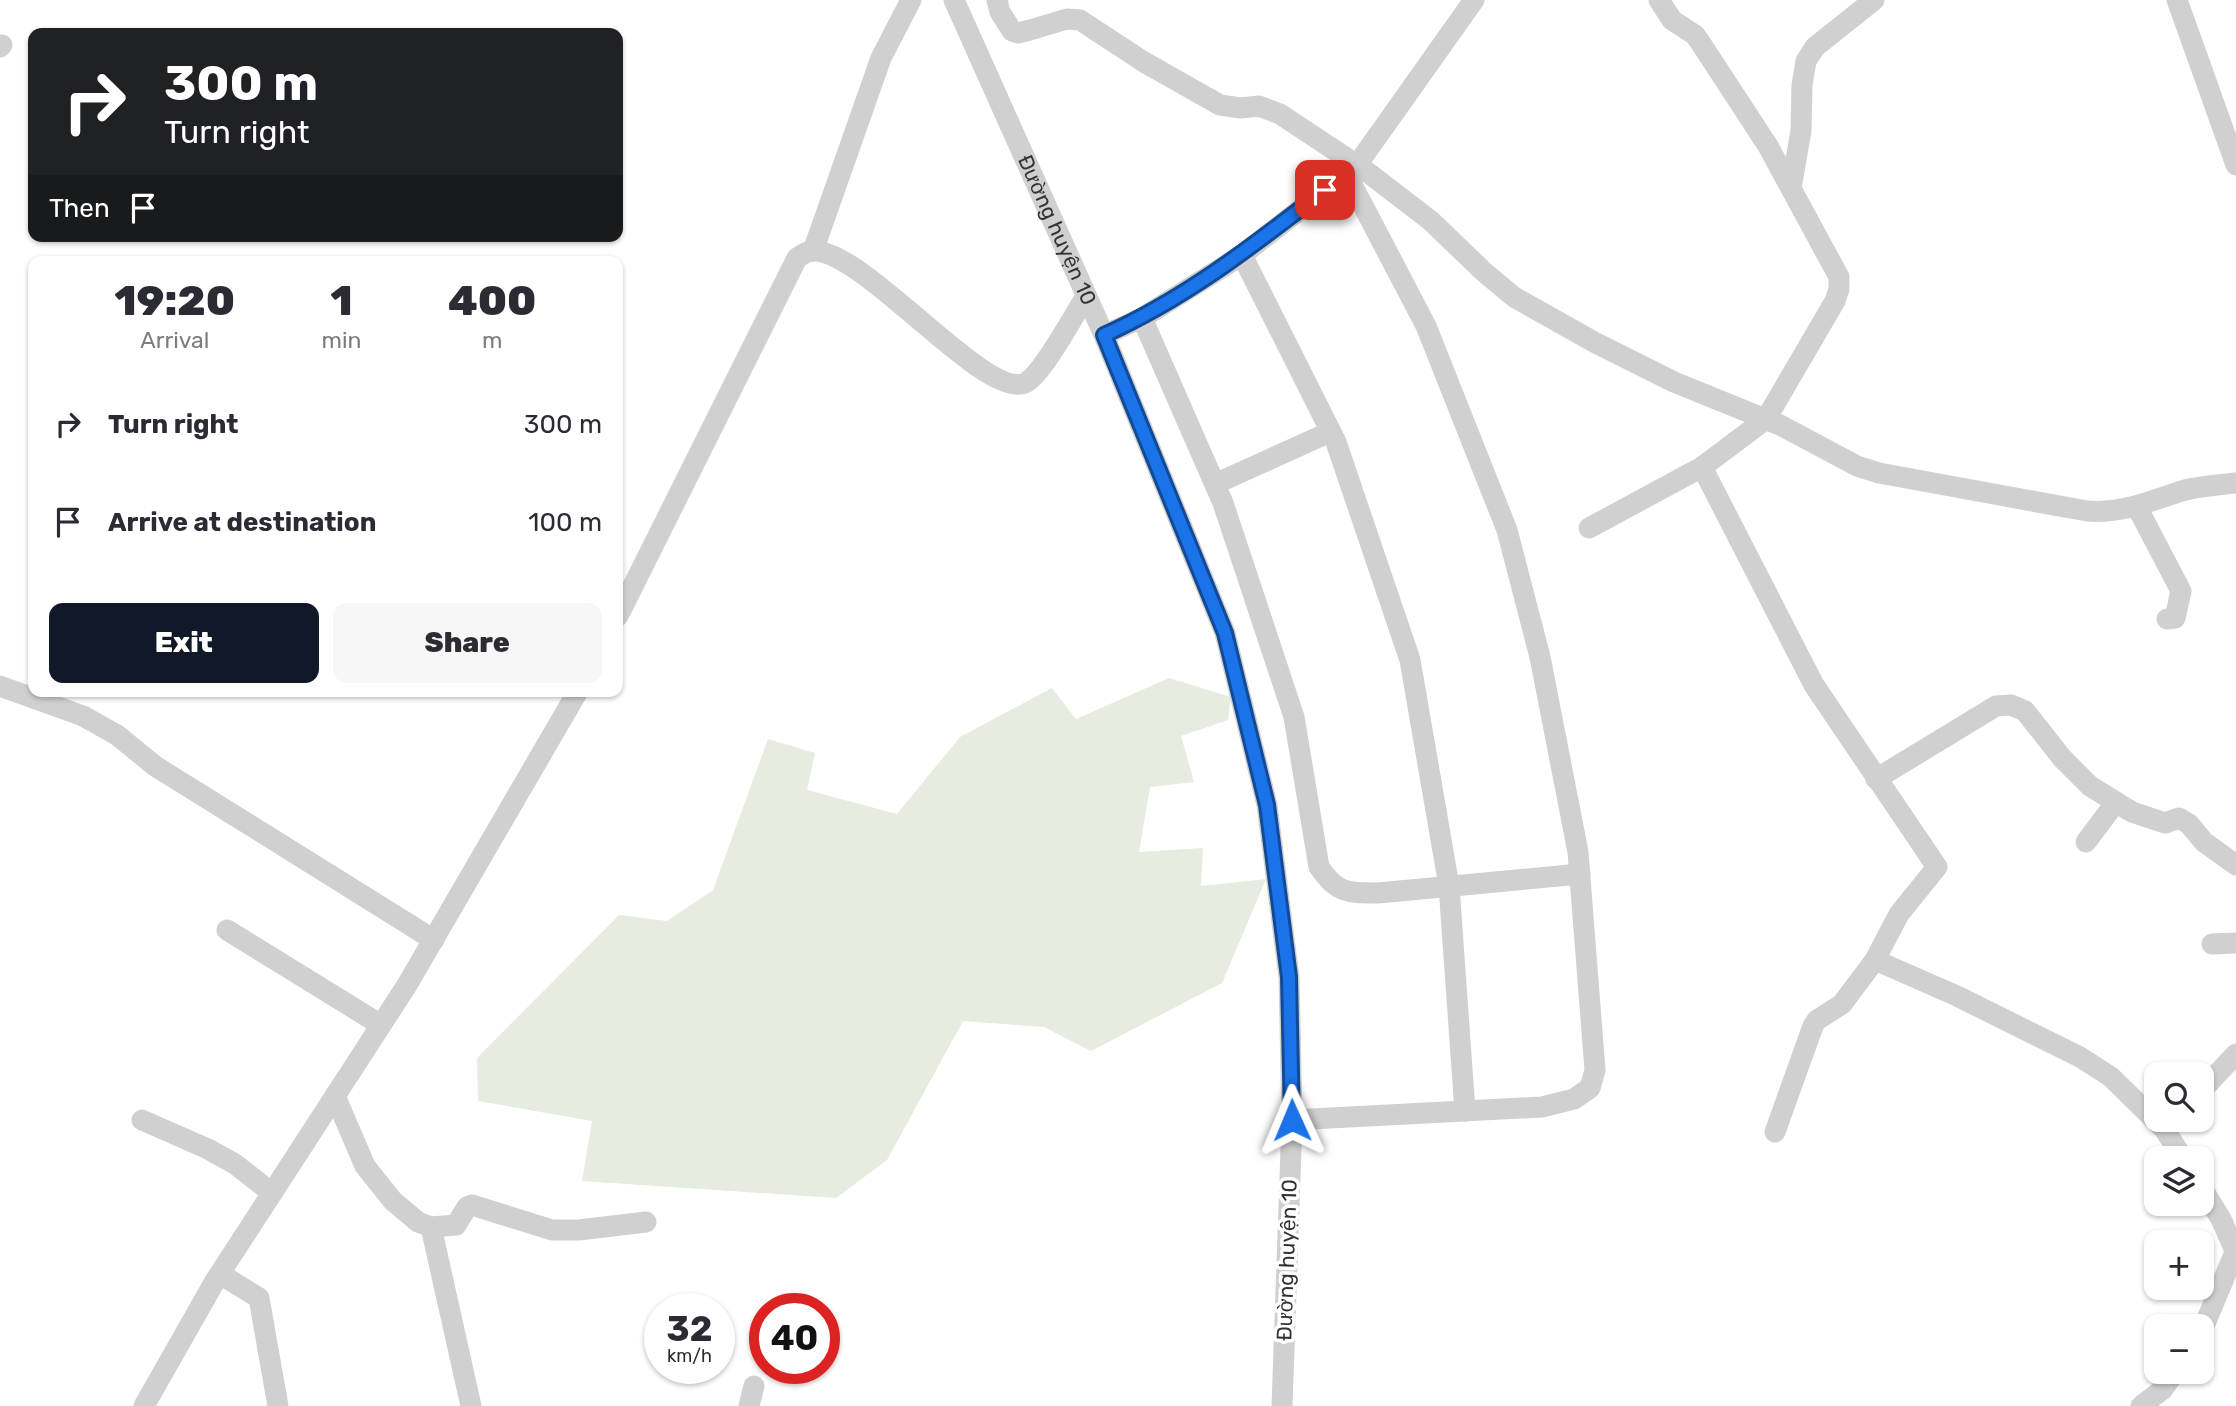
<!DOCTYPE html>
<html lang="en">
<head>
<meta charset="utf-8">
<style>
  body { margin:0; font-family:Rubik,sans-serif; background:#f7f7f7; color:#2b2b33; height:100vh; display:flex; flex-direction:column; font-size:26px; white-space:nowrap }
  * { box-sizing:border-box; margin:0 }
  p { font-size:23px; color:#7c7c81 }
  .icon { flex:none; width:38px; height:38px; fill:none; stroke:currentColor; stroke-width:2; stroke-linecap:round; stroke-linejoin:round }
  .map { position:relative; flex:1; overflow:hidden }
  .drawer { position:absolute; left:28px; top:256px; width:595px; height:441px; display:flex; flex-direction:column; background:#fff; border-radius:14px; box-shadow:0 2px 5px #0004 }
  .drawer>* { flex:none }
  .banner { position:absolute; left:28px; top:28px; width:595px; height:214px; border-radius:14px; box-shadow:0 2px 5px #0004; background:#202124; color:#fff; overflow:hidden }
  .tools { position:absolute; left:2144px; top:1062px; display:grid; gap:14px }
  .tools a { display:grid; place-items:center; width:70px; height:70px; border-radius:14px; background:#fff; box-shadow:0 2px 5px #0004; font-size:35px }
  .speed { position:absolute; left:644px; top:1293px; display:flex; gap:14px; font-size:35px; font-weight:700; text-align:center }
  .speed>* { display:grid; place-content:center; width:91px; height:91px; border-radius:50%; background:#fff; box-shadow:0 2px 5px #0004; line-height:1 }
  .speed small { font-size:18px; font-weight:400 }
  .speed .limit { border:10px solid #d22; background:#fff; color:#111 }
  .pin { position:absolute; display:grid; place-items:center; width:60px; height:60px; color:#fff; margin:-30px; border-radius:14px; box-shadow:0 4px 10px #0006 }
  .me { position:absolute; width:77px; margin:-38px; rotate:359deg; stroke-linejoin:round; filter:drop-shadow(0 0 5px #0008) }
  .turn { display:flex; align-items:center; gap:24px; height:147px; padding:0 21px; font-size:32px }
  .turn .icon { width:91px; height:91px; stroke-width:2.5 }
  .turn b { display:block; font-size:49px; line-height:60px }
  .then { display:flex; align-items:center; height:66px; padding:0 21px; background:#0003; gap:14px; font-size:26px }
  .eta { display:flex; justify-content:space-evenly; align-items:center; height:119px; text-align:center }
  .eta b { font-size:42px; font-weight:800; line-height:49px }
  .button { display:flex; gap:14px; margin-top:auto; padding:14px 21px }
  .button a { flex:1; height:80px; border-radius:14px; background:#111827; color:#fff; font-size:28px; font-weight:800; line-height:80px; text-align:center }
  .button a+a { background:#f7f7f7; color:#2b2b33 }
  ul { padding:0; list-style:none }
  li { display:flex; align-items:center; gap:21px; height:98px; padding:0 21px }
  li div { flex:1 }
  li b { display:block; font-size:26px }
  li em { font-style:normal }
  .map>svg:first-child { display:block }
  .green { fill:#e6ecdf }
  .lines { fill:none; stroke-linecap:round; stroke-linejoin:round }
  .minor { stroke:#d0d0d0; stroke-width:21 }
  .route-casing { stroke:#114b97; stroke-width:18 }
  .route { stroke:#1a73e8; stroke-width:12 }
  .labels { text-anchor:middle; stroke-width:7; stroke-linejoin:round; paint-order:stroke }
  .street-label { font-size:21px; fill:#333; stroke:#fff }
</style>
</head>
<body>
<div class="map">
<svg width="2236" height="1406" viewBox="0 0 2236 1406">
  <rect width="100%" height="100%" fill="#fff"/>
  <!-- green -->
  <path class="green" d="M 1169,678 L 1231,697 L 1228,720 L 1181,736 L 1194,782 L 1150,787 L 1139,852 L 1203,848 L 1201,886 L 1266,879 L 1222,983 L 1091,1051 L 1044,1027 L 963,1021 L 887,1160 L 836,1198 L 582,1181 L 592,1121 L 478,1101 L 477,1058 L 619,915 L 667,921 L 713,890 L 768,739 L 815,753 L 807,790 L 897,814 L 960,737 L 1052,688 L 1076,719 Z"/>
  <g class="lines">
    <!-- minor -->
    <g class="minor">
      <path id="s1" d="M 954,0 L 1104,335 L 1225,633 L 1267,805 L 1289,977 L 1292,1120 L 1282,1406"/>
      <path d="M 997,0 L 1000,12 L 1012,31 L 1018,33 L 1030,30 L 1067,19 L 1080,20 L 1144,62 L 1220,105 L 1241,108 L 1259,106 L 1280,114 L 1366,171 L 1431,221 L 1484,272 L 1514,297 L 1594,342 L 1674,382 L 1780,425 L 1857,466 L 1879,473 L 2087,511 C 2122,514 2150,501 2182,491 C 2199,486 2219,485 2236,483"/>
      <path d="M 2177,0 L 2236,165"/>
      <path d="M 0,47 L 2,45"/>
      <path d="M 1791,188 L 1801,131 L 1802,85 L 1806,61 L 1815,47 L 1874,0"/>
      <path d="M 813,251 L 881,58 L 911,0"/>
      <path d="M 1242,255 L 1336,442 L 1410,660 L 1449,886 L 1465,1111"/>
      <path d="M 1142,318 L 1223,503 L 1294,717 L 1319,867 C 1337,894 1349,893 1378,893 L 1580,874"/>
      <path d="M 1104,335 L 1142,318 L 1242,255 L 1357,165 L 1474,0"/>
      <path d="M 1702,467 L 1814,685 L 1937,867 L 1899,914 L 1875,960 L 1957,996 L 2080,1057 L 2111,1077 L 2164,1129 L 2183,1158"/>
      <path d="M 1215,484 L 1330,432"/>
      <path d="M 2137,507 L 2181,591 L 2175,618 L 2167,619"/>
      <path d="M 1589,528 L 1702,467 L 1766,419 L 1835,301 L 1839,289 L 1839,277 L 1768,146 L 1700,42 L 1695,35 L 1672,20 L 1659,0"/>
      <path d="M 618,616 L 797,258 C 802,255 806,251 812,251 C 862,247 985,401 1025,383 C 1042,375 1074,315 1086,296"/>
      <path d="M 0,686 L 83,716 L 117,735 L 155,766 L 434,940"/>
      <path d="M 1876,779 L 1996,706 L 2011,705 L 2025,711 L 2062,758 L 2090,786 L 2132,812 L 2165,823 L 2179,818 L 2189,824 L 2204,842 L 2236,865"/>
      <path d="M 2086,842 L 2116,802"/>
      <path d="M 227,930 L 381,1025"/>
      <path d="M 2212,944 L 2236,943"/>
      <path d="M 2202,1090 L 2236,1054"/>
      <path d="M 335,1096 L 365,1166 L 393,1201 L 418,1222 L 431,1227 L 471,1406"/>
      <path d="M 142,1120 L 208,1149 L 235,1164 L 272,1193"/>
      <path d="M 1292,1120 L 1542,1107 L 1574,1099 L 1590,1088 L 1595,1070 L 1578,852 L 1540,657 L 1507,530 L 1426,326 L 1346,173"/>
      <path d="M 1775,1132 L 1813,1026 L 1817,1020 L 1842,1004 L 1875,960"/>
      <path d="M 2202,1188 L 2221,1219 L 2236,1253"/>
      <path d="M 431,1227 L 456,1225 L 467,1207 L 472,1205 L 552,1230 L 579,1230 L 646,1222"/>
      <path d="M 220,1274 L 259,1298 L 278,1406"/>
      <path d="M 2202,1331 L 2235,1252"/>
      <path d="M 144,1406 L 215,1281 L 407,985 L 578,691"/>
      <path d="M 749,1406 L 754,1386"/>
      <path d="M 2141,1406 L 2162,1390 L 2175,1372"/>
    </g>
  </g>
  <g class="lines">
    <defs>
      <path id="route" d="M 1292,1120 L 1289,977 L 1267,805 L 1225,633 L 1104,335 C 1185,299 1255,244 1325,190"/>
    </defs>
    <!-- route casing -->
    <use href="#route" class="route-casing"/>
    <!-- route -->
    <use href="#route" class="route"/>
  </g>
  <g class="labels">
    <!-- street labels -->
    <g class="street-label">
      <text dy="7" stroke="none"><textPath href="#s1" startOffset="252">Đường huyện 10</textPath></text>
      <text transform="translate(1287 1260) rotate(-88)" y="7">Đường huyện 10</text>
    </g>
  </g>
</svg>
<div class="tools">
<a><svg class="icon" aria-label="search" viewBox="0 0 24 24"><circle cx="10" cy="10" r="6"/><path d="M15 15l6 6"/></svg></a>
<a><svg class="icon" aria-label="layers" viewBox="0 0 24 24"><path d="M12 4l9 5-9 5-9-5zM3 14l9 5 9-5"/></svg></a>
<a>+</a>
<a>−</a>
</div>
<div class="speed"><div>32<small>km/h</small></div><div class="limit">40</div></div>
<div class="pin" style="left:1325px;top:190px;background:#d93025"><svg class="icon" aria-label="arrive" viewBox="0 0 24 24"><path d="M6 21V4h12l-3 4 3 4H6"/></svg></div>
<svg class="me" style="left:1292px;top:1120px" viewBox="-20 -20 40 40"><path d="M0-17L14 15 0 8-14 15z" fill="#1a73e8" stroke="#fff" stroke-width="4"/></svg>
<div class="banner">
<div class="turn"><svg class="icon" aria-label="right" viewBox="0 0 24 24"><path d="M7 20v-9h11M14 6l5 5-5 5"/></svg><div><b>300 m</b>Turn right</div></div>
<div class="then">Then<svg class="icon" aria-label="arrive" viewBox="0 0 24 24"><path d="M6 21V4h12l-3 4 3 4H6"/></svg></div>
</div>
<section class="drawer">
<div class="eta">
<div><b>19:20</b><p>Arrival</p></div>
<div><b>1</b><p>min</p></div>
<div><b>400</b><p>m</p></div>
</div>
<ul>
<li><svg class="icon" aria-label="right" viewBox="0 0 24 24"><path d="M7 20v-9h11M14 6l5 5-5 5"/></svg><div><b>Turn right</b></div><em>300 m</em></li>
<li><svg class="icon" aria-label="arrive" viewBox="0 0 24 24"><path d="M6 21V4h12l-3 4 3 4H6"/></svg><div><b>Arrive at destination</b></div><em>100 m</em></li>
</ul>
<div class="button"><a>Exit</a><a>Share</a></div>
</section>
</div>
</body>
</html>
